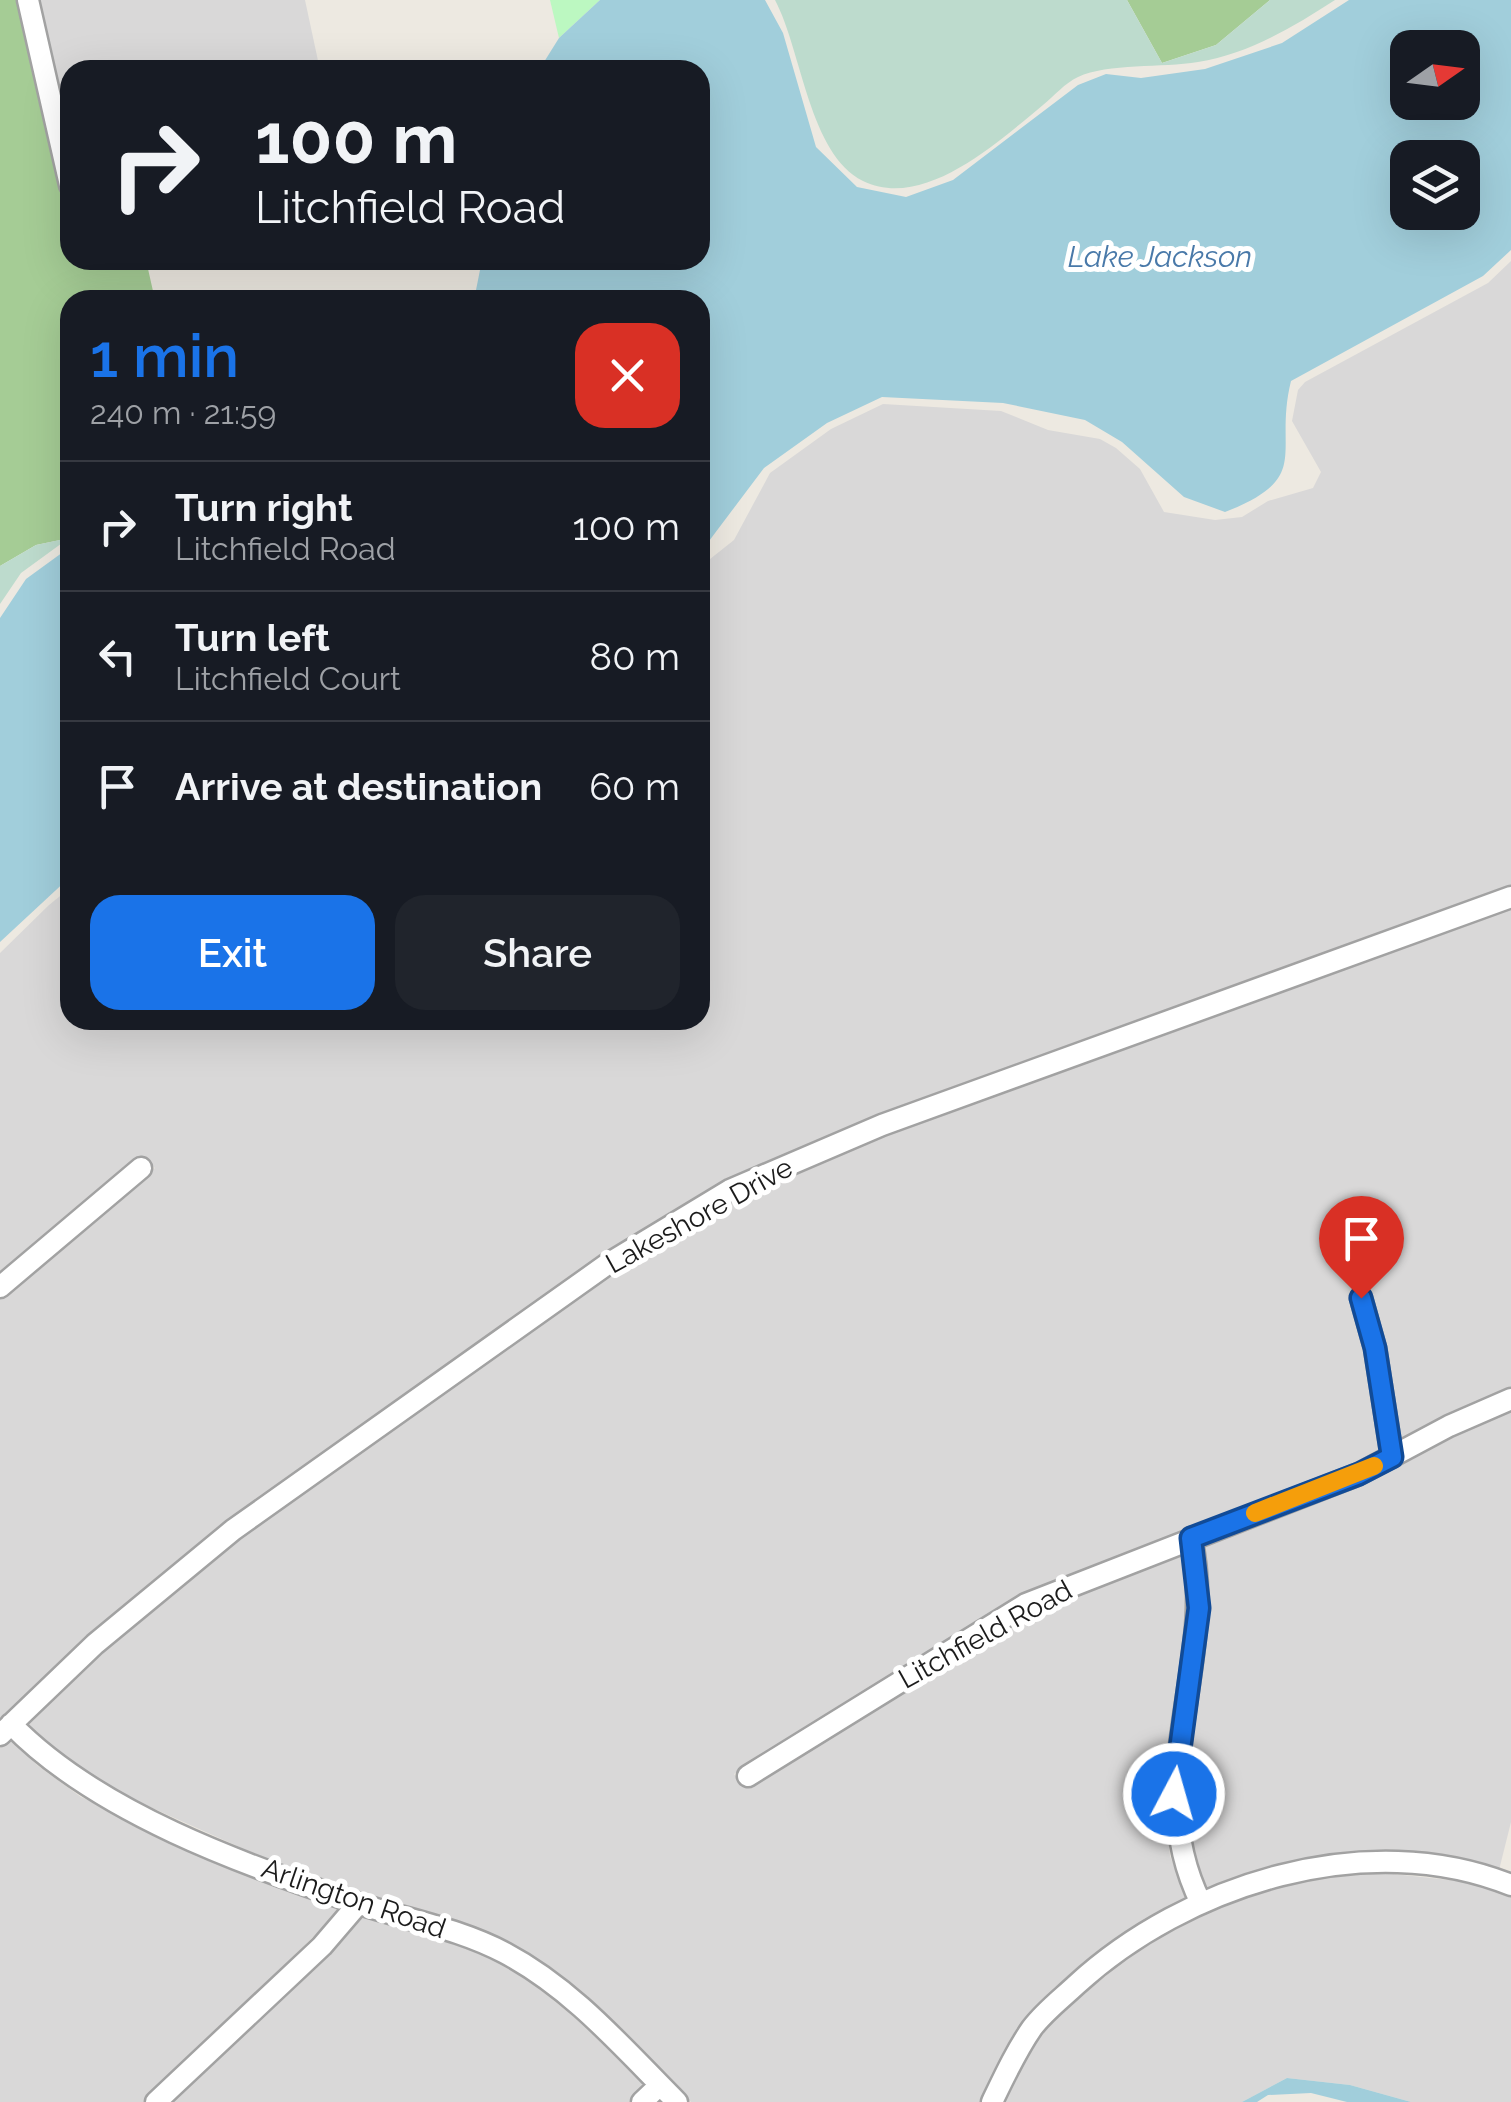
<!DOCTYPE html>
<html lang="en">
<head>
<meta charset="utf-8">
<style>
  body { margin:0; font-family:Raleway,sans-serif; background:#20242c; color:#f1f3f6; height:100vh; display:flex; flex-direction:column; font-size:38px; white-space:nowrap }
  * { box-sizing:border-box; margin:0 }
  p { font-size:32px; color:#9ea1a6 }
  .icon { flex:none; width:55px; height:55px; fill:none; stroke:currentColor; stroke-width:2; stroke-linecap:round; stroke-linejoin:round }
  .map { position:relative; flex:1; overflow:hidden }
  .drawer { position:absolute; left:60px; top:290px; width:650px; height:740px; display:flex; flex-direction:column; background:#171b24; border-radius:30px; box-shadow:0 10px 40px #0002 }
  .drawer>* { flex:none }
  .top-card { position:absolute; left:60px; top:60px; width:650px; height:210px; border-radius:30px; box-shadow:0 10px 40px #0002; background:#171b24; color:#f1f3f6; overflow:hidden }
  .needle { width:65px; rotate:76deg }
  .controls { position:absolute; left:1390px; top:30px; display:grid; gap:20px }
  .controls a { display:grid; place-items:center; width:90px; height:90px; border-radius:20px; background:#171b24; box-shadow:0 10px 40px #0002; font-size:50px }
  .pin { position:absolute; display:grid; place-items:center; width:85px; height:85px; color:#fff; margin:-102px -42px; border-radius:50% 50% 50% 0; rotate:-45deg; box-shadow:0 0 10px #0007 }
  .pin .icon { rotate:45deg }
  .me { position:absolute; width:110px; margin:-55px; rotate:6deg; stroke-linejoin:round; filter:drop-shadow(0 0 8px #0008) }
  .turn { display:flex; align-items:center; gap:35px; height:210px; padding:0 30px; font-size:45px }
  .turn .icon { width:130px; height:130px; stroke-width:2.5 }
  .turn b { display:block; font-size:70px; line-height:85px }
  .round { display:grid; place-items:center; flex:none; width:105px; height:105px; border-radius:30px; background:#20242c }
  .headline { display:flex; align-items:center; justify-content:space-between; height:170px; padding:0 30px }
  h1 { font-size:60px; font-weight:600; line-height:75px; color:#1a73e8 }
  .button { display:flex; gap:20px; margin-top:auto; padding:20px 30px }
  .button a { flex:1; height:115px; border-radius:30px; background:#1a73e8; color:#fff; font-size:40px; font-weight:600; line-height:115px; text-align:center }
  .button a+a { background:#20242c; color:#f1f3f6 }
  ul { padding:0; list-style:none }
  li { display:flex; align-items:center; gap:30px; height:130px; padding:0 30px; border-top:2px solid #363941 }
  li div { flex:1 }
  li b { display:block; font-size:38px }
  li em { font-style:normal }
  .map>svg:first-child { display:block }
  .residential { fill:#d9d8d8 }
  .forest { fill:#a5cc95 }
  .wetland { fill:#bddbcd }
  .park { fill:#bcf8c1 }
  .water { fill:#a1cedb; fill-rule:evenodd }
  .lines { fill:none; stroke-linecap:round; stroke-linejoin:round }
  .minor-casing { stroke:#a2a2a2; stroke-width:25 }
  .minor { stroke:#fff; stroke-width:20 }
  .route-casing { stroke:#114b97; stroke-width:25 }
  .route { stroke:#1a73e8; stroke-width:18 }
  .slow { stroke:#f59e0b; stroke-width:18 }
  .labels { text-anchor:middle; stroke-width:10; stroke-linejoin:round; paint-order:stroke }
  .street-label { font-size:28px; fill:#1b1b1b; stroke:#fff }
  .water-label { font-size:30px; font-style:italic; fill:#4979a9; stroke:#fff }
</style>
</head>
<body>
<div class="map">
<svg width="1511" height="2102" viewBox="0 0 1511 2102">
  <rect width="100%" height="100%" fill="#ede9e1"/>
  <!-- residential -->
  <path class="residential" d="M 39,0 L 305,0 L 320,70 L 70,70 L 70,140 Z
    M 1511,261 L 1511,888 L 879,1116 L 726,1182 L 600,1258 L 227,1523 L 156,1578 L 0,1721 L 0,1299 L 155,1168 L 141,1156 L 0,1275 L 0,953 L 49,905 L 70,888 L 70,1020 L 700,1020 L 700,567 L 734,540 L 770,473 L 831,429 L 883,404 L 1001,411 L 1048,430 L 1100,439 L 1116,448 L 1140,469 L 1164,512 L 1215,520 L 1242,517 L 1268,501 L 1313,488 L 1321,472 L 1292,421 L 1298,390 L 1305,382 L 1488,283 Z
    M 1511,907 L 1511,1390 L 1399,1442 L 1385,1345 L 1368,1287 L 1349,1292 L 1365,1350 L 1381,1453 L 1021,1597 L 734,1774 L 745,1788 L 1031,1612 L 1184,1550 L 1189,1609 L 1164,1795 L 1170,1856 L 1188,1900 L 1120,1939 L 1038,2007 L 1003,2058 L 982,2102 L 691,2102 L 629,2036 L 592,2005 L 356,1892 L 268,1860 L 92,1781 L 51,1752 L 25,1724 L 102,1650 L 239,1536 L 612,1272 L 735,1198 L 886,1133 Z
    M 1511,1409 L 1511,1822 L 1499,1870 L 1475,1864 L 1256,1873 L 1206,1891 L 1185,1826 L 1187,1758 L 1209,1609 L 1203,1543 L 1404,1463 L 1428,1446 Z
    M 11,1738 L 37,1765 L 81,1797 L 343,1908 L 143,2102 L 0,2102 L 0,1748 Z
    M 1384,1873 L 1469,1882 L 1511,1896 L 1511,2102 L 1411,2102 L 1350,2085 L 1287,2078 L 1242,2102 L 1003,2102 L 1042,2031 L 1132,1953 L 1221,1903 L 1261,1891 L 1308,1879 Z
    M 362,1914 L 465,1946 L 518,1972 L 614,2049 L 647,2085 L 629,2102 L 169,2102 L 330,1952 Z"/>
  <!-- forest -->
  <path class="forest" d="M 0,0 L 18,0 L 62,196 L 70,195 L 70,260 L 146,260 L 155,300 L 70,300 L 70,538 L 36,545 L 0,566 Z
    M 1127,0 L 1270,0 L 1216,45 L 1162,63 Z"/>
  <!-- wetland -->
  <path class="wetland" d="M 775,0 L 1127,0 L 1162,63 L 1216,45 L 1270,0 L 1335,0 C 1293,27 1249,54 1198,62 C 1162,68 1108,63 1078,77 C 1065,83 1054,96 1043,105 C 999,141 924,211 863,181 C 809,154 802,51 775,0 Z
    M 69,538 L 21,573 L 0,604 L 0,566 L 36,545 Z"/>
  <!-- park -->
  <path class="park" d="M 550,0 L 600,0 L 559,38 Z"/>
  <!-- water -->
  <path class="water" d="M 600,0 L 765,0 L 783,33 L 816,147 L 857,187 L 906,197 L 953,180 L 1078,85 L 1106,74 L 1141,78 L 1205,69 L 1282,43 L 1349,0 L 1511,0 L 1511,250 L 1483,276 L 1291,381 C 1273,454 1314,477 1225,512 L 1184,497 L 1122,442 L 1085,420 L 1003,403 L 882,397 L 827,423 L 764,468 L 700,553 L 700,300 L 474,300 L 482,260 L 700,260 L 700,70 L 539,70 L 559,38 ZM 1408,48 L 1462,48 L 1462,102 L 1408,102 ZM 1408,158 L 1462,158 L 1462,212 L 1408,212 Z
    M 70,547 L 70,877 L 0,942 L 0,618 L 26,579 Z
    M 1287,2078 L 1350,2085 L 1411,2102 L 1347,2102 L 1311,2093 L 1268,2095 L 1257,2102 L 1242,2102 Z"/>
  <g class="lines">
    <defs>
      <path id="minor" d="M 28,0 L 70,185
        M 0,1287 L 141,1168
        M 1361,1298 L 1375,1348 L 1392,1457
        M 1191,1538 C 1219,1664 1139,1779 1201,1903
        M 11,1724 C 96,1812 244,1865 360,1904 C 408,1920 460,1929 505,1953 C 573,1989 623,2048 677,2102
        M 0,1735 L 95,1644 L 233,1530 L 606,1265 L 730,1190 L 882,1125 L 1511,897
        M 748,1776 L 1026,1604 L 1359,1474 L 1449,1426 L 1511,1399
        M 156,2102 L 322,1946 L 358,1904
        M 642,2102 L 660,2085
        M 992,2102 C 1004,2077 1016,2051 1032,2028 C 1044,2012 1061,1999 1076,1985 C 1186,1884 1367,1827 1511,1885"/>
    </defs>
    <!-- minor casing -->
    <use href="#minor" class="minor-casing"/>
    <!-- minor -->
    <use href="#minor" class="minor"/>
  </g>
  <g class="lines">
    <defs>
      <path id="route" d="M 1174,1794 L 1199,1608 L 1191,1538 L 1359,1474 L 1392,1457 L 1375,1348 L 1361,1298"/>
    </defs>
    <!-- route casing -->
    <use href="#route" class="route-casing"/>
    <!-- route -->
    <use href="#route" class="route"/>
    <!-- slow -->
    <path class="slow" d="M 1255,1513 L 1374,1466"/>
  </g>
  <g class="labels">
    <!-- street labels -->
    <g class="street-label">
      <text transform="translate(699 1215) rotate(-29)" y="10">Lakeshore Drive</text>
      <text transform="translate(985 1634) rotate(-29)" y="10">Litchfield Road</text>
      <text transform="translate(354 1898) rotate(19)" y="10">Arlington Road</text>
    </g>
    <!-- water labels -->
    <g class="water-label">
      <text x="1160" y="267">Lake Jackson</text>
    </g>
  </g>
</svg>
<div class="controls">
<a><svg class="needle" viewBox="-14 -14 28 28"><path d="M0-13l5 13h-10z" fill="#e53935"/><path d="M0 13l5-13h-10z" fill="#9ea1a6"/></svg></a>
<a><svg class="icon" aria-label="layers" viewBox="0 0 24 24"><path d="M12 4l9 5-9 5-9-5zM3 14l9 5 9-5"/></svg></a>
</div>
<div class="pin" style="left:1361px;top:1298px;background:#d93025"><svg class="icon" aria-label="arrive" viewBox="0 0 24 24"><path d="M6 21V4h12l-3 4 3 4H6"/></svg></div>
<svg class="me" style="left:1174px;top:1794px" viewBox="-20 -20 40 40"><circle r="17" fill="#1a73e8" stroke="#fff" stroke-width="3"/><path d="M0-11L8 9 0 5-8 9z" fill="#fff"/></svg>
<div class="top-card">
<div class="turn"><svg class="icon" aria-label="right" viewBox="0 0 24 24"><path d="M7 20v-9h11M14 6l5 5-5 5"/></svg><div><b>100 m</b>Litchfield Road</div></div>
</div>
<section class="drawer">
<div class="headline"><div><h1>1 min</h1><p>240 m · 21:59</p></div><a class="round" style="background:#d93025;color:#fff"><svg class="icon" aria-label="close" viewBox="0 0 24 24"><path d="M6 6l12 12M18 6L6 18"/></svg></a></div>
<ul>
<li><svg class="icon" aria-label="right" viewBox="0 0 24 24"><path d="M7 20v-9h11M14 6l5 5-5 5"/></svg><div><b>Turn right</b><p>Litchfield Road</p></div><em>100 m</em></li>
<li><svg class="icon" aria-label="left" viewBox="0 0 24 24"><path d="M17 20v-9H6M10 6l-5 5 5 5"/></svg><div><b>Turn left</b><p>Litchfield Court</p></div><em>80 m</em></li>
<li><svg class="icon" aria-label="arrive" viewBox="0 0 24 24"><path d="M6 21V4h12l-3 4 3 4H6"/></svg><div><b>Arrive at destination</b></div><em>60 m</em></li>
</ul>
<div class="button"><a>Exit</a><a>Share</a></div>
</section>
</div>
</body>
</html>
